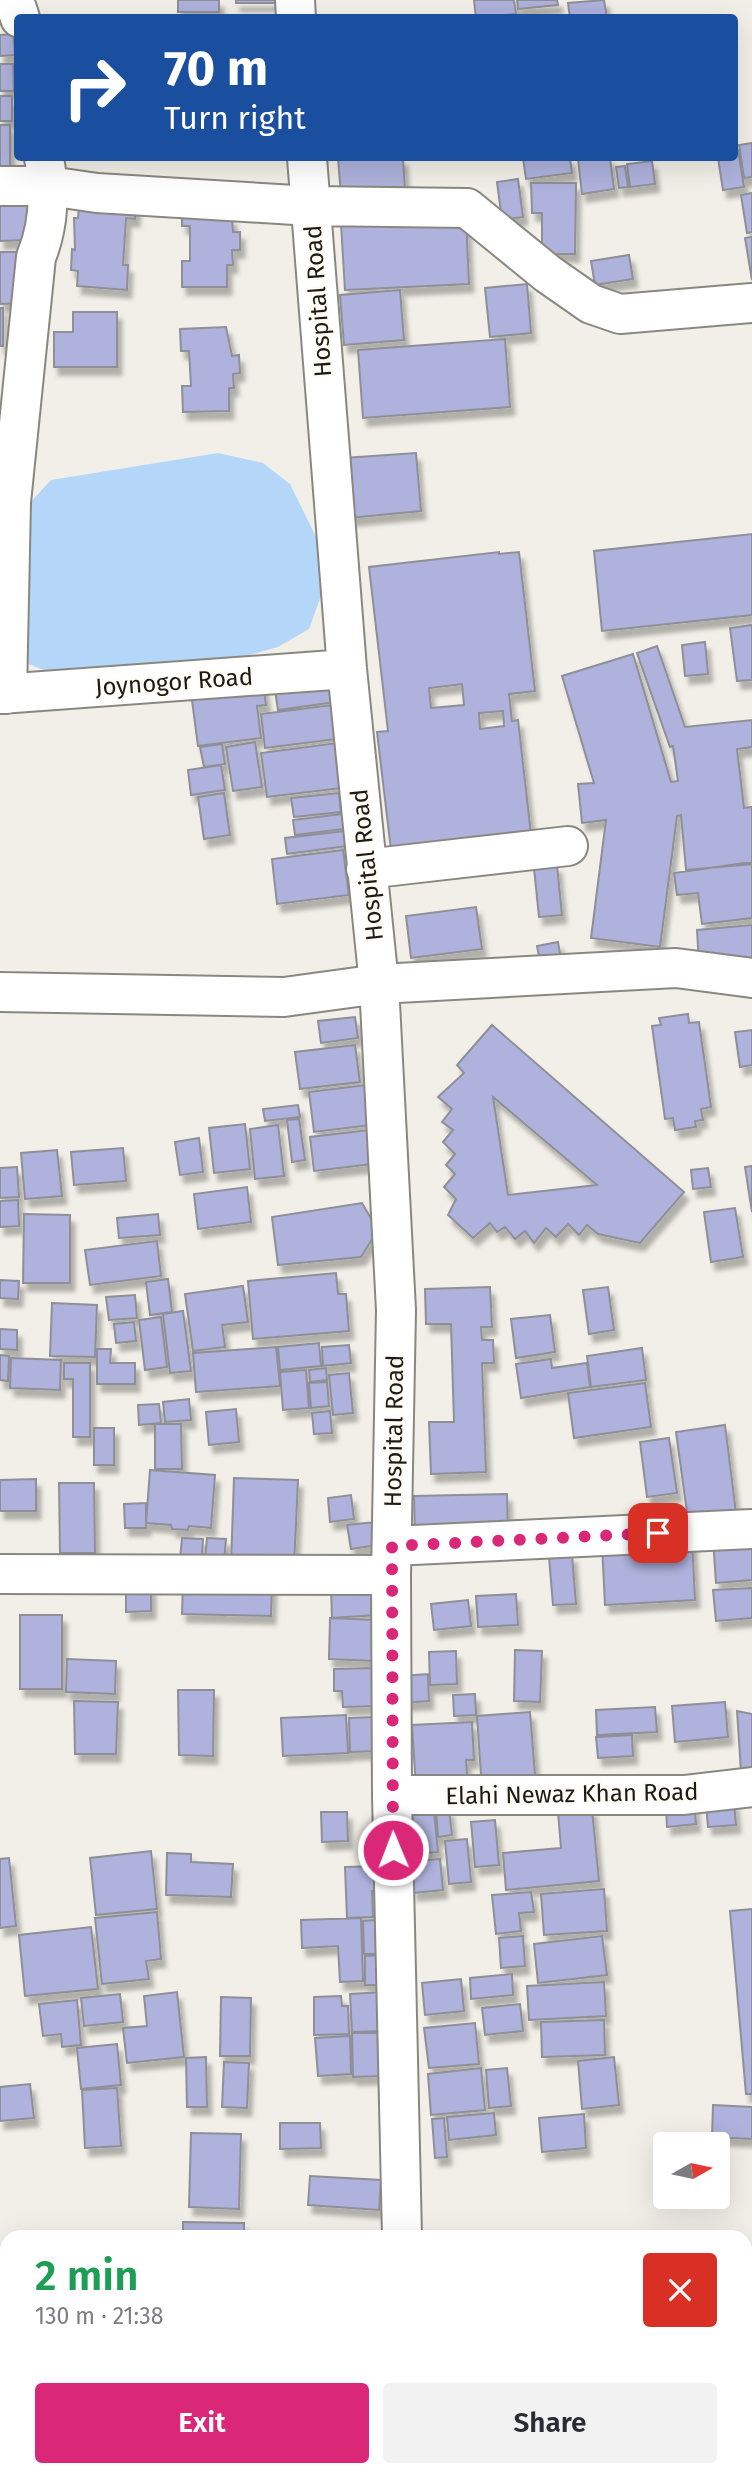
<!DOCTYPE html>
<html lang="en">
<head>
<meta charset="utf-8">
<style>
  body { margin:0; font-family:"Fira Sans",sans-serif; background:#f2f2f3; color:#2b2b33; height:100vh; display:flex; flex-direction:column; font-size:26px; white-space:nowrap }
  * { box-sizing:border-box; margin:0 }
  p { font-size:23px; color:#7c7c81 }
  .icon { flex:none; width:38px; height:38px; fill:none; stroke:currentColor; stroke-width:2; stroke-linecap:round; stroke-linejoin:round }
  .map { position:relative; flex:1; overflow:hidden }
  .details { position:absolute; left:0px; top:2230px; width:752px; height:247px; display:flex; flex-direction:column; background:#fff; border-radius:21px 21px 0 0; box-shadow:0 7px 28px #0002 }
  .details>* { flex:none }
  .banner { position:absolute; left:14px; top:14px; width:724px; height:147px; border-radius:7px; box-shadow:0 7px 28px #0002; background:#1a4fa0; color:#fff; overflow:hidden }
  .needle { width:46px; rotate:81deg }
  .buttons { position:absolute; left:653px; top:2132px; display:grid; gap:14px }
  .buttons a { display:grid; place-items:center; width:77px; height:77px; border-radius:7px; background:#fff; box-shadow:0 7px 28px #0002; font-size:35px }
  .pin { position:absolute; display:grid; place-items:center; width:60px; height:60px; color:#fff; margin:-30px; border-radius:14px; box-shadow:0 4px 10px #0006 }
  .me { position:absolute; width:77px; margin:-38px; rotate:359deg; stroke-linejoin:round; filter:drop-shadow(0 0 5px #0008) }
  .turn { display:flex; align-items:center; gap:24px; height:147px; padding:0 35px; font-size:32px }
  .turn .icon { width:91px; height:91px; stroke-width:2.5 }
  .turn b { display:block; font-size:49px; line-height:60px }
  .round { display:grid; place-items:center; flex:none; width:74px; height:74px; border-radius:7px; background:#f2f2f3 }
  .summary { display:flex; align-items:center; justify-content:space-between; height:119px; padding:0 35px }
  h1 { font-size:42px; font-weight:600; line-height:52px; color:#1e9e55 }
  .button { display:flex; gap:14px; margin-top:auto; padding:14px 35px }
  .button a { flex:1; height:80px; border-radius:7px; background:#db2777; color:#fff; font-size:28px; font-weight:600; line-height:80px; text-align:center }
  .button a+a { background:#f2f2f3; color:#2b2b33 }
  .map>svg:first-child { display:block }
  .water { fill:#b4d7f9 }
  .building { fill:#aeb2dc; stroke:#8e8f97; stroke-width:2; fill-rule:evenodd; filter:url(#shadow) }
  .lines { fill:none; stroke-linecap:round; stroke-linejoin:round }
  .minor-casing { stroke:#898880; stroke-width:42 }
  .minor { stroke:#fff; stroke-width:38 }
  .route { stroke:#db2777; stroke-width:12; stroke-dasharray:0 21.6 }
  .labels { text-anchor:middle; stroke-width:5; stroke-linejoin:round; paint-order:stroke }
  .street-label { font-size:24px; fill:#1b1a17; stroke:#fefcf4 }
</style>
</head>
<body>
<div class="map">
<svg width="752" height="2476" viewBox="0 0 752 2476">
  <defs>
    <filter id="shadow"><feDropShadow dx="4.5" dy="8" stdDeviation="2" flood-color="#0004"/></filter>
  </defs>
  <rect width="100%" height="100%" fill="#f1efe7"/>
  <!-- water -->
  <path class="water" d="M 218,453 L 263,463 L 290,484 L 316,537 L 326,582 L 309,629 L 278,647 L 213,665 L 54,674 L 26,663 L 27,506 L 51,480 Z"/>
  <!-- building -->
  <path class="building" d="M 178,0 L 219,0 L 219,12 L 178,12 Z
    M 236,0 L 277,0 L 277,3 L 236,3 Z
    M 474,0 L 514,0 L 516,14 L 476,18 Z
    M 517,0 L 557,0 L 558,5 L 518,9 Z
    M 604,0 L 607,18 L 570,18 L 568,3 Z
    M 13,34 L 15,55 L 0,56 L 0,35 Z
    M 0,64 L 13,64 L 14,91 L 0,91 Z
    M 0,96 L 12,96 L 12,121 L 0,121 Z
    M 0,125 L 10,125 L 10,175 L 0,175 Z
    M 752,143 L 752,177 L 744,178 L 739,145 Z
    M 738,150 L 744,187 L 723,190 L 718,158 L 735,158 L 735,151 Z
    M 338,158 L 403,158 L 405,190 L 341,196 Z
    M 523,158 L 570,158 L 572,173 L 526,179 Z
    M 610,158 L 614,189 L 582,194 L 578,159 Z
    M 652,161 L 655,184 L 630,187 L 627,164 Z
    M 625,166 L 628,187 L 619,188 L 616,167 Z
    M 518,179 L 523,217 L 502,220 L 497,182 Z
    M 531,183 L 576,183 L 575,254 L 542,254 L 542,213 L 532,213 Z
    M 27,188 L 30,240 L 0,241 L 0,189 Z
    M 752,193 L 752,232 L 747,233 L 741,195 Z
    M 80,196 L 136,200 L 135,219 L 126,218 L 123,265 L 128,265 L 127,290 L 77,286 L 78,271 L 71,270 L 72,249 L 75,250 L 74,218 L 78,218 Z
    M 182,203 L 232,218 L 233,232 L 240,232 L 240,250 L 232,250 L 233,265 L 227,265 L 227,287 L 182,287 L 182,261 L 190,261 L 190,226 L 182,226 Z
    M 466,217 L 469,284 L 345,290 L 341,224 Z
    M 752,237 L 752,280 L 745,238 Z
    M 0,252 L 23,252 L 25,303 L 0,304 Z
    M 629,255 L 633,279 L 595,285 L 591,261 Z
    M 527,284 L 531,333 L 490,337 L 485,288 Z
    M 400,290 L 404,340 L 344,345 L 340,295 Z
    M 0,308 L 3,308 L 3,346 L 0,346 Z
    M 73,312 L 117,312 L 117,367 L 54,367 L 54,332 L 73,332 Z
    M 226,327 L 232,356 L 239,355 L 240,373 L 233,374 L 234,388 L 229,388 L 229,411 L 183,412 L 182,386 L 191,386 L 189,351 L 181,351 L 180,329 Z
    M 505,339 L 510,407 L 363,418 L 358,350 Z
    M 416,453 L 421,511 L 349,518 L 344,458 Z
    M 752,534 L 752,615 L 602,631 L 594,551 Z
    M 499,552 L 499,554 L 519,552 L 535,691 L 509,694 L 512,721 L 518,720 L 531,834 L 391,850 L 377,732 L 388,731 L 369,567 ZM 462,684 L 464,705 L 431,708 L 429,688 ZM 503,711 L 504,726 L 480,729 L 479,713 Z
    M 752,625 L 752,680 L 737,681 L 730,628 Z
    M 705,642 L 708,674 L 685,676 L 682,645 Z
    M 657,646 L 685,727 L 752,720 L 752,747 L 737,749 L 744,808 L 752,807 L 752,864 L 686,870 L 681,815 L 677,816 L 660,947 L 591,938 L 606,820 L 582,823 L 578,784 L 594,783 L 562,676 L 633,654 L 671,782 L 678,781 L 673,746 L 670,747 L 637,653 Z
    M 262,675 L 266,705 L 257,706 L 261,738 L 198,746 L 190,685 Z
    M 333,675 L 336,702 L 278,710 L 274,683 Z
    M 332,705 L 337,739 L 265,748 L 261,714 Z
    M 255,742 L 262,787 L 233,791 L 226,747 Z
    M 337,743 L 342,788 L 267,797 L 261,753 Z
    M 222,744 L 225,764 L 204,767 L 200,747 Z
    M 221,765 L 225,790 L 191,795 L 188,770 Z
    M 224,793 L 230,835 L 204,839 L 198,797 Z
    M 339,793 L 341,812 L 294,817 L 291,798 Z
    M 342,814 L 344,829 L 295,835 L 293,820 Z
    M 345,831 L 347,846 L 287,854 L 285,838 Z
    M 343,850 L 349,895 L 277,904 L 272,859 Z
    M 752,862 L 752,918 L 702,924 L 698,893 L 677,895 L 674,873 Z
    M 557,865 L 562,915 L 539,917 L 534,868 Z
    M 476,907 L 482,949 L 411,958 L 406,916 Z
    M 752,925 L 752,960 L 699,965 L 697,930 Z
    M 558,942 L 563,972 L 543,976 L 537,946 Z
    M 688,1014 L 689,1023 L 699,1022 L 711,1107 L 701,1109 L 703,1120 L 695,1121 L 696,1127 L 675,1130 L 673,1118 L 665,1119 L 652,1026 L 661,1025 L 659,1018 Z
    M 355,1017 L 358,1038 L 321,1043 L 318,1021 Z
    M 492,1025 L 684,1192 L 640,1243 L 598,1234 L 587,1225 L 579,1235 L 568,1224 L 556,1237 L 546,1228 L 534,1243 L 525,1231 L 515,1239 L 505,1227 L 497,1232 L 490,1223 L 473,1238 L 448,1215 L 456,1199 L 444,1187 L 455,1174 L 446,1165 L 455,1154 L 443,1142 L 453,1130 L 442,1122 L 452,1109 L 438,1097 L 464,1073 L 457,1065 ZM 493,1097 L 597,1185 L 508,1195 Z
    M 752,1030 L 752,1065 L 740,1067 L 735,1032 Z
    M 355,1045 L 360,1082 L 300,1089 L 295,1052 Z
    M 366,1085 L 371,1125 L 314,1132 L 309,1092 Z
    M 298,1105 L 300,1117 L 265,1121 L 263,1109 Z
    M 299,1119 L 305,1160 L 292,1162 L 287,1120 Z
    M 245,1124 L 250,1169 L 214,1173 L 209,1128 Z
    M 278,1125 L 284,1176 L 255,1179 L 250,1129 Z
    M 369,1130 L 372,1164 L 314,1171 L 310,1137 Z
    M 199,1138 L 203,1172 L 180,1175 L 175,1142 Z
    M 123,1148 L 126,1181 L 74,1185 L 71,1152 Z
    M 57,1150 L 62,1196 L 25,1199 L 21,1153 Z
    M 752,1166 L 752,1212 L 745,1167 Z
    M 17,1167 L 19,1197 L 0,1198 L 0,1168 Z
    M 708,1168 L 711,1187 L 693,1189 L 691,1170 Z
    M 247,1187 L 251,1222 L 198,1229 L 194,1194 Z
    M 18,1200 L 19,1226 L 0,1227 L 0,1201 Z
    M 362,1203 L 374,1224 L 374,1236 L 361,1257 L 278,1265 L 272,1217 Z
    M 735,1208 L 743,1257 L 711,1262 L 704,1212 Z
    M 24,1214 L 70,1215 L 70,1283 L 23,1283 Z
    M 158,1214 L 160,1235 L 119,1238 L 117,1218 Z
    M 157,1241 L 161,1276 L 90,1285 L 85,1250 Z
    M 336,1273 L 338,1294 L 346,1294 L 349,1331 L 253,1339 L 248,1281 Z
    M 168,1279 L 172,1312 L 150,1315 L 146,1282 Z
    M 0,1280 L 19,1281 L 18,1299 L 0,1298 Z
    M 243,1286 L 248,1322 L 222,1325 L 225,1347 L 193,1351 L 185,1294 Z
    M 490,1287 L 492,1327 L 481,1327 L 482,1340 L 493,1340 L 494,1363 L 482,1363 L 486,1472 L 431,1474 L 429,1422 L 454,1422 L 451,1324 L 426,1324 L 425,1289 Z
    M 608,1287 L 614,1330 L 589,1334 L 583,1290 Z
    M 135,1295 L 137,1318 L 109,1320 L 106,1297 Z
    M 52,1303 L 97,1305 L 95,1357 L 50,1356 Z
    M 183,1311 L 191,1371 L 170,1373 L 163,1314 Z
    M 550,1315 L 555,1352 L 516,1358 L 511,1319 Z
    M 161,1317 L 167,1367 L 145,1370 L 139,1320 Z
    M 134,1322 L 136,1341 L 116,1343 L 114,1324 Z
    M 0,1329 L 17,1330 L 17,1350 L 0,1349 Z
    M 319,1343 L 321,1366 L 280,1370 L 278,1347 Z
    M 349,1345 L 351,1363 L 323,1366 L 322,1347 Z
    M 276,1347 L 280,1386 L 196,1392 L 193,1353 Z
    M 642,1348 L 646,1380 L 591,1387 L 587,1356 Z
    M 97,1349 L 111,1349 L 110,1363 L 135,1363 L 135,1384 L 97,1384 Z
    M 0,1355 L 9,1356 L 8,1381 L 0,1380 Z
    M 11,1358 L 61,1360 L 60,1390 L 10,1388 Z
    M 551,1359 L 552,1368 L 587,1363 L 590,1387 L 521,1398 L 516,1364 Z
    M 64,1363 L 90,1363 L 90,1437 L 73,1437 L 73,1379 L 64,1379 Z
    M 326,1368 L 327,1380 L 310,1382 L 309,1370 Z
    M 306,1370 L 309,1408 L 283,1410 L 280,1372 Z
    M 349,1373 L 353,1413 L 333,1415 L 329,1375 Z
    M 327,1382 L 329,1406 L 311,1408 L 309,1383 Z
    M 645,1383 L 651,1427 L 574,1438 L 568,1393 Z
    M 189,1399 L 191,1420 L 165,1422 L 163,1402 Z
    M 159,1404 L 161,1423 L 139,1425 L 138,1405 Z
    M 236,1409 L 239,1442 L 209,1445 L 206,1412 Z
    M 330,1411 L 332,1433 L 314,1434 L 312,1413 Z
    M 155,1424 L 181,1424 L 182,1469 L 155,1469 Z
    M 725,1425 L 737,1521 L 689,1527 L 676,1432 Z
    M 94,1428 L 114,1428 L 114,1465 L 94,1465 Z
    M 669,1438 L 677,1493 L 647,1497 L 640,1442 Z
    M 150,1470 L 215,1475 L 211,1528 L 189,1526 L 188,1530 L 172,1529 L 171,1525 L 146,1523 Z
    M 234,1478 L 298,1480 L 294,1566 L 231,1564 Z
    M 36,1479 L 36,1511 L 0,1511 L 0,1480 Z
    M 59,1483 L 94,1483 L 95,1553 L 60,1553 Z
    M 507,1494 L 508,1535 L 415,1538 L 414,1496 Z
    M 351,1495 L 354,1519 L 330,1522 L 328,1498 Z
    M 146,1503 L 146,1528 L 125,1528 L 124,1504 Z
    M 375,1522 L 378,1545 L 351,1549 L 347,1525 Z
    M 752,1535 L 752,1580 L 716,1583 L 713,1538 Z
    M 182,1538 L 203,1539 L 201,1571 L 179,1569 Z
    M 207,1538 L 226,1539 L 223,1573 L 204,1571 Z
    M 692,1540 L 695,1600 L 605,1605 L 602,1545 Z
    M 572,1555 L 576,1604 L 553,1605 L 549,1557 Z
    M 183,1582 L 272,1584 L 271,1616 L 182,1614 Z
    M 375,1585 L 377,1615 L 332,1618 L 331,1588 Z
    M 126,1587 L 151,1587 L 151,1611 L 126,1612 Z
    M 752,1588 L 752,1618 L 716,1621 L 713,1590 Z
    M 516,1594 L 518,1625 L 478,1627 L 476,1596 Z
    M 468,1600 L 471,1626 L 434,1630 L 431,1604 Z
    M 20,1615 L 62,1615 L 62,1689 L 20,1689 Z
    M 330,1618 L 375,1620 L 374,1661 L 329,1659 Z
    M 515,1650 L 542,1651 L 540,1702 L 514,1701 Z
    M 456,1651 L 457,1684 L 430,1685 L 429,1652 Z
    M 67,1659 L 116,1661 L 115,1694 L 66,1692 Z
    M 375,1668 L 376,1706 L 343,1707 L 342,1691 L 334,1691 L 334,1669 Z
    M 428,1674 L 429,1701 L 403,1703 L 401,1676 Z
    M 178,1690 L 214,1690 L 213,1756 L 179,1755 Z
    M 475,1694 L 476,1715 L 454,1716 L 453,1695 Z
    M 74,1701 L 118,1702 L 116,1754 L 75,1754 Z
    M 725,1702 L 728,1737 L 675,1742 L 672,1706 Z
    M 655,1707 L 657,1732 L 597,1735 L 596,1710 Z
    M 737,1711 L 752,1714 L 752,1769 L 741,1771 Z
    M 530,1712 L 536,1787 L 482,1790 L 477,1716 Z
    M 346,1715 L 348,1753 L 283,1756 L 281,1718 Z
    M 376,1717 L 377,1751 L 350,1752 L 349,1718 Z
    M 472,1722 L 474,1760 L 466,1760 L 468,1785 L 416,1788 L 412,1725 Z
    M 632,1735 L 633,1756 L 598,1758 L 596,1737 Z
    M 734,1802 L 736,1825 L 708,1827 L 706,1805 Z
    M 694,1804 L 696,1824 L 667,1827 L 666,1806 Z
    M 449,1809 L 452,1835 L 438,1837 L 436,1810 Z
    M 592,1809 L 599,1881 L 506,1890 L 503,1853 L 561,1848 L 558,1812 Z
    M 321,1812 L 347,1812 L 348,1841 L 322,1842 Z
    M 434,1812 L 438,1852 L 412,1854 L 408,1814 Z
    M 495,1820 L 499,1865 L 475,1867 L 471,1822 Z
    M 467,1839 L 471,1882 L 449,1884 L 445,1841 Z
    M 151,1851 L 157,1909 L 96,1915 L 90,1858 Z
    M 167,1853 L 191,1854 L 191,1862 L 233,1864 L 231,1897 L 166,1895 Z
    M 9,1858 L 16,1926 L 0,1928 L 0,1859 Z
    M 440,1859 L 443,1890 L 413,1893 L 410,1861 Z
    M 380,1866 L 381,1891 L 372,1891 L 373,1917 L 347,1918 L 345,1867 Z
    M 604,1889 L 607,1931 L 544,1935 L 541,1894 Z
    M 531,1892 L 534,1912 L 519,1913 L 521,1931 L 496,1934 L 492,1895 Z
    M 752,1909 L 752,2094 L 746,2094 L 730,1911 Z
    M 157,1912 L 161,1959 L 146,1961 L 149,1979 L 102,1984 L 95,1918 Z
    M 361,1918 L 363,1981 L 340,1982 L 338,1946 L 302,1948 L 301,1920 Z
    M 375,1920 L 376,1954 L 364,1954 L 363,1921 Z
    M 91,1927 L 98,1989 L 25,1996 L 19,1935 Z
    M 523,1936 L 525,1966 L 501,1968 L 499,1938 Z
    M 602,1936 L 607,1975 L 538,1983 L 534,1944 Z
    M 382,1955 L 383,1985 L 365,1985 L 365,1956 Z
    M 512,1974 L 513,1995 L 471,1999 L 470,1978 Z
    M 461,1979 L 464,2011 L 425,2015 L 422,1983 Z
    M 604,1982 L 606,2016 L 529,2020 L 527,1986 Z
    M 177,1992 L 184,2057 L 127,2063 L 123,2028 L 147,2026 L 144,1996 Z
    M 383,1992 L 385,2031 L 352,2032 L 350,1994 Z
    M 120,1994 L 123,2022 L 84,2026 L 81,1998 Z
    M 341,1996 L 342,2006 L 348,2006 L 349,2034 L 314,2035 L 314,1997 Z
    M 221,1997 L 251,1998 L 250,2056 L 220,2056 Z
    M 77,2000 L 81,2045 L 62,2047 L 61,2034 L 43,2036 L 39,2004 Z
    M 520,2004 L 523,2031 L 485,2035 L 482,2008 Z
    M 604,2020 L 605,2055 L 542,2057 L 541,2022 Z
    M 475,2023 L 479,2064 L 429,2068 L 424,2028 Z
    M 352,2033 L 380,2033 L 382,2076 L 353,2077 Z
    M 350,2036 L 351,2074 L 318,2076 L 315,2038 Z
    M 117,2044 L 121,2085 L 81,2089 L 77,2048 Z
    M 206,2057 L 207,2107 L 187,2107 L 186,2058 Z
    M 614,2057 L 619,2105 L 582,2109 L 578,2061 Z
    M 224,2062 L 249,2063 L 247,2108 L 222,2107 Z
    M 481,2068 L 485,2110 L 431,2115 L 428,2074 Z
    M 507,2068 L 511,2106 L 489,2108 L 486,2070 Z
    M 30,2084 L 34,2118 L 0,2121 L 0,2087 Z
    M 117,2088 L 121,2146 L 85,2148 L 82,2090 Z
    M 713,2105 L 752,2107 L 752,2139 L 712,2137 Z
    M 494,2113 L 496,2135 L 449,2140 L 447,2117 Z
    M 584,2114 L 586,2148 L 542,2152 L 539,2118 Z
    M 444,2118 L 447,2157 L 435,2158 L 432,2119 Z
    M 280,2123 L 320,2123 L 321,2148 L 280,2149 Z
    M 191,2133 L 241,2134 L 239,2209 L 189,2207 Z
    M 310,2176 L 381,2180 L 379,2210 L 308,2205 Z
    M 183,2222 L 244,2223 L 244,2236 L 183,2236 Z"/>
  <g class="lines">
    <defs>
      <path id="minor" d="M 14,0 L 20,18
        M 295,0 L 296,18
        M 307,158 L 347,669 L 379,984 L 396,1310 L 391,1575 L 392,1795 L 402,2236
        M 0,186 L 49,186 L 97,193 L 311,206 L 467,208 L 548,274 L 591,304 L 620,314 L 752,303
        M 0,694 L 347,669
        M 7,694 L 11,502 L 36,257 C 49,226 50,190 44,158
        M 366,869 L 568,846
        M 0,992 L 284,997 L 379,984 L 676,968 L 752,978
        M 392,1546 L 752,1529
        M 0,1574 L 391,1575
        M 392,1795 L 684,1795 L 752,1787
        M 404,2469 L 404,2476"/>
    </defs>
    <!-- minor casing -->
    <use href="#minor" class="minor-casing"/>
    <!-- minor -->
    <use href="#minor" class="minor"/>
  </g>
  <g class="lines">
    <!-- route -->
    <path class="route" d="M 393,1850 L 392,1546 L 658,1533"/>
  </g>
  <g class="labels">
    <!-- street labels -->
    <g class="street-label">
      <text transform="translate(318 301) rotate(-94)" y="8">Hospital Road</text>
      <text transform="translate(174 682) rotate(-4)" y="8">Joynogor Road</text>
      <text transform="translate(367 865) rotate(-96)" y="8">Hospital Road</text>
      <text transform="translate(394 1431) rotate(-89)" y="8">Hospital Road</text>
      <text transform="translate(572 1794) rotate(-1)" y="8">Elahi Newaz Khan Road</text>
    </g>
  </g>
</svg>
<div class="buttons">
<a><svg class="needle" viewBox="-14 -14 28 28"><path d="M0-13l5 13h-10z" fill="#e53935"/><path d="M0 13l5-13h-10z" fill="#7c7c81"/></svg></a>
</div>
<div class="pin" style="left:658px;top:1533px;background:#d93025"><svg class="icon" aria-label="arrive" viewBox="0 0 24 24"><path d="M6 21V4h12l-3 4 3 4H6"/></svg></div>
<svg class="me" style="left:393px;top:1850px" viewBox="-20 -20 40 40"><circle r="17" fill="#db2777" stroke="#fff" stroke-width="3"/><path d="M0-11L8 9 0 5-8 9z" fill="#fff"/></svg>
<div class="banner">
<div class="turn"><svg class="icon" aria-label="right" viewBox="0 0 24 24"><path d="M7 20v-9h11M14 6l5 5-5 5"/></svg><div><b>70 m</b>Turn right</div></div>
</div>
<section class="details">
<div class="summary"><div><h1>2 min</h1><p>130 m · 21:38</p></div><a class="round" style="background:#d93025;color:#fff"><svg class="icon" aria-label="close" viewBox="0 0 24 24"><path d="M6 6l12 12M18 6L6 18"/></svg></a></div>
<div class="button"><a>Exit</a><a>Share</a></div>
</section>
</div>
</body>
</html>
